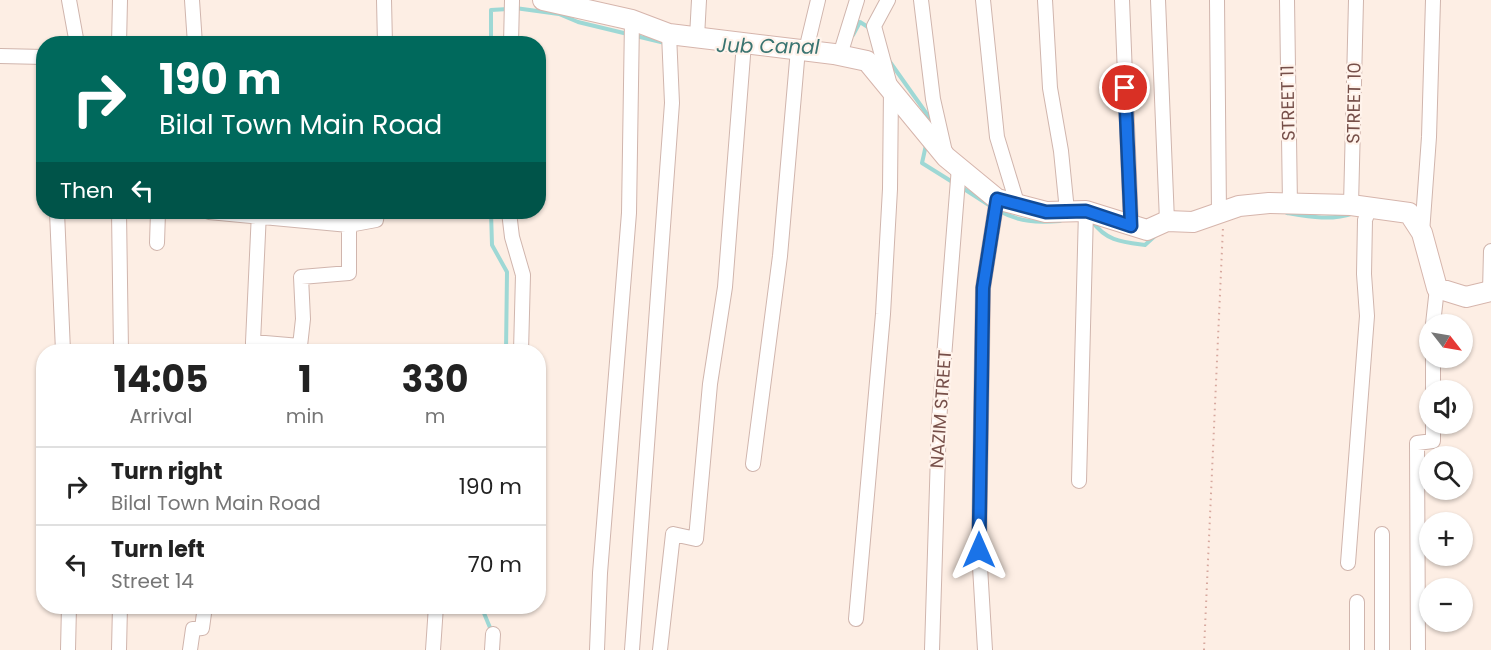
<!DOCTYPE html>
<html lang="en">
<head>
<meta charset="utf-8">
<style>
  body { margin:0; font-family:Poppins,sans-serif; background:#f2f2f2; color:#222; height:100vh; display:flex; flex-direction:column; font-size:22px; white-space:nowrap }
  * { box-sizing:border-box; margin:0 }
  p { font-size:20px; color:#767676 }
  .icon { flex:none; width:33px; height:33px; fill:none; stroke:currentColor; stroke-width:2; stroke-linecap:round; stroke-linejoin:round }
  .map { position:relative; flex:1; overflow:hidden }
  .sheet { position:absolute; left:36px; top:344px; width:510px; height:270px; display:flex; flex-direction:column; background:#fff; border-radius:24px; box-shadow:0 2px 4px #0004 }
  .sheet>* { flex:none }
  .banner { position:absolute; left:36px; top:36px; width:510px; height:183px; border-radius:24px; box-shadow:0 2px 4px #0004; background:#00695c; color:#fff; overflow:hidden }
  .needle { width:39px; rotate:121deg }
  .controls { position:absolute; left:1419px; top:314px; display:grid; gap:12px }
  .controls a { display:grid; place-items:center; width:54px; height:54px; border-radius:50%; background:#fff; box-shadow:0 2px 4px #0004; font-size:30px }
  .pin { position:absolute; display:grid; place-items:center; width:51px; height:51px; color:#fff; margin:-26px; border:3px solid #fff; border-radius:50%; box-shadow:0 2px 6px #0007 }
  .me { position:absolute; width:66px; margin:-33px; rotate:0deg; stroke-linejoin:round; filter:drop-shadow(0 0 4px #0008) }
  .turn { display:flex; align-items:center; gap:21px; height:126px; padding:0 24px; font-size:27px }
  .turn .icon { width:78px; height:78px; stroke-width:2.5 }
  .turn b { display:block; font-size:42px; line-height:51px }
  .then { display:flex; align-items:center; height:57px; padding:0 24px; background:#0003; gap:12px; font-size:22px }
  .eta { display:flex; justify-content:space-evenly; align-items:center; height:102px; text-align:center }
  .eta b { font-size:36px; font-weight:700; line-height:42px }
  ul { padding:0; list-style:none }
  li { display:flex; align-items:center; gap:18px; height:78px; padding:0 24px; border-top:2px solid #e0e0e0 }
  li div { flex:1 }
  li b { display:block; font-size:22px }
  li em { font-style:normal }
  .map>svg:first-child { display:block }
  .lines { fill:none; stroke-linecap:round; stroke-linejoin:round }
  .stream { stroke:#9ed8d5; stroke-width:4 }
  .street-casing { stroke:#d0b5ad; stroke-width:16 }
  .secondary-casing { stroke:#d6b5ac; stroke-width:22 }
  .path { stroke:#d7a89e; stroke-width:2; stroke-dasharray:1.5 4.5; stroke-linecap:butt }
  .street { stroke:#fff; stroke-width:14 }
  .secondary { stroke:#fff; stroke-width:20 }
  .route-casing { stroke:#114b97; stroke-width:15 }
  .route { stroke:#1a73e8; stroke-width:10 }
  .labels { text-anchor:middle; stroke-width:4.5; stroke-linejoin:round; paint-order:stroke }
  .street-label { font-size:18px; fill:#764f49; stroke:#fff3eb }
  .water-label { font-size:20px; font-style:italic; fill:#3a7471; stroke:#fff3eb }
</style>
</head>
<body>
<div class="map">
<svg width="1491" height="650" viewBox="0 0 1491 650">
  <rect width="100%" height="100%" fill="#fdeee4"/>
  <g class="lines">
    <!-- stream -->
    <path class="stream" d="M 515,8 L 559,14 L 578,22 L 665,43
      M 853,35 L 860,22 L 871,29
      M 491,44 L 491,10 L 508,9
      M 890,62 L 929,117 L 928,123
      M 926,145 L 922,163 L 954,183
      M 961,187 L 992,207
      M 999,211 C 1020,222 1037,223 1060,221
      M 491,212 L 492,245 L 507,272 L 506,351
      M 1287,213 C 1310,217 1331,221 1354,213
      M 1092,221 C 1106,241 1122,242 1145,245 L 1156,235
      M 481,606 L 491,630"/>
    <defs>
      <path id="street" d="M 69,0 L 77,44
        M 192,0 L 195,44
        M 384,0 L 385,44
        M 921,0 L 933,99 L 945,152
        M 983,0 L 997,137 L 1017,203
        M 1045,0 L 1050,88 L 1061,151 L 1067,211
        M 1122,0 L 1131,226
        M 1158,0 L 1167,221
        M 1217,0 L 1219,213
        M 1287,0 L 1290,205
        M 697,37 L 699,0
        M 119,44 L 120,0
        M 511,44 L 512,0
        M 806,50 L 818,0
        M 840,55 L 857,0
        M 0,56 L 44,57
        M 1351,205 L 1356,0
        M 57,212 L 63,351
        M 119,212 L 121,351
        M 209,212 L 349,225
        M 509,212 L 512,237 L 523,275 L 521,351
        M 1422,233 L 1429,137 L 1433,0
        M 157,243 L 158,212
        M 1490,291 L 1491,251
        M 1433,324 L 1437,288
        M 253,342 L 259,212
        M 253,351 L 253,342 L 300,346 L 303,319 L 301,277 L 349,273 L 349,225 L 376,220 L 377,212
        M 1433,357 L 1433,390
        M 753,464 L 780,256 L 798,49
        M 1079,481 L 1086,211
        M 1348,563 L 1367,316 L 1364,274 L 1365,220 L 1370,207
        M 1357,602 L 1357,650
        M 856,619 L 883,314 L 890,189 L 891,89 L 874,26 L 888,0
        M 68,650 L 69,606
        M 119,650 L 120,606
        M 190,650 L 193,629 L 202,628 L 205,606
        M 433,650 L 436,606
        M 492,650 L 493,634
        M 597,650 L 600,573 L 629,213 L 632,20
        M 632,650 L 672,103 L 669,34
        M 660,650 L 673,534 L 696,539 L 710,384 L 725,287 L 744,43
        M 932,650 L 939,421 L 959,167
        M 985,650 L 979,550 L 983,288 L 997,199
        M 1382,650 L 1382,534
        M 1418,650 L 1417,443 L 1433,441 L 1433,423"/>
      <path id="secondary" d="M 543,0 L 632,20 L 669,34 L 834,54 L 867,61 L 946,157 L 997,199 L 1046,212 L 1086,211 L 1147,230 L 1167,221 L 1193,222 L 1239,206 L 1269,203 L 1351,205 L 1409,213 L 1422,233 L 1437,288 L 1466,297 L 1491,291"/>
    </defs>
    <!-- street casing -->
    <use href="#street" class="street-casing"/>
    <!-- secondary casing -->
    <use href="#secondary" class="secondary-casing"/>
    <!-- path -->
    <path class="path" d="M 1204,650 L 1223,227"/>
    <!-- street -->
    <use href="#street" class="street"/>
    <!-- secondary -->
    <use href="#secondary" class="secondary"/>
  </g>
  <g class="lines">
    <defs>
      <path id="route" d="M 979,550 L 983,288 L 997,199 L 1046,212 L 1086,211 L 1131,226 L 1125,88"/>
    </defs>
    <!-- route casing -->
    <use href="#route" class="route-casing"/>
    <!-- route -->
    <use href="#route" class="route"/>
  </g>
  <g class="labels">
    <!-- street labels -->
    <g class="street-label">
      <text transform="translate(1288 103) rotate(-91)" y="6">STREET 11</text>
      <text transform="translate(1354 103) rotate(-89)" y="6">STREET 10</text>
      <text transform="translate(941 409) rotate(-86)" y="6">NAZIM STREET</text>
    </g>
    <!-- water labels -->
    <g class="water-label">
      <text transform="translate(768 46) rotate(1)" y="7">Jub Canal</text>
    </g>
  </g>
</svg>
<div class="controls">
<a><svg class="needle" viewBox="-14 -14 28 28"><path d="M0-13l5 13h-10z" fill="#e53935"/><path d="M0 13l5-13h-10z" fill="#767676"/></svg></a>
<a><svg class="icon" aria-label="sound" viewBox="0 0 24 24"><path d="M4 9h4l5-4v14l-5-4H4zM17 9q2 3 0 6"/></svg></a>
<a><svg class="icon" aria-label="search" viewBox="0 0 24 24"><circle cx="10" cy="10" r="6"/><path d="M15 15l6 6"/></svg></a>
<a>+</a>
<a>−</a>
</div>
<div class="pin" style="left:1125px;top:88px;background:#d93025"><svg class="icon" aria-label="arrive" viewBox="0 0 24 24"><path d="M6 21V4h12l-3 4 3 4H6"/></svg></div>
<svg class="me" style="left:979px;top:550px" viewBox="-20 -20 40 40"><path d="M0-17L14 15 0 8-14 15z" fill="#1a73e8" stroke="#fff" stroke-width="4"/></svg>
<div class="banner">
<div class="turn"><svg class="icon" aria-label="right" viewBox="0 0 24 24"><path d="M7 20v-9h11M14 6l5 5-5 5"/></svg><div><b>190 m</b>Bilal Town Main Road</div></div>
<div class="then">Then<svg class="icon" aria-label="left" viewBox="0 0 24 24"><path d="M17 20v-9H6M10 6l-5 5 5 5"/></svg></div>
</div>
<section class="sheet">
<div class="eta">
<div><b>14:05</b><p>Arrival</p></div>
<div><b>1</b><p>min</p></div>
<div><b>330</b><p>m</p></div>
</div>
<ul>
<li><svg class="icon" aria-label="right" viewBox="0 0 24 24"><path d="M7 20v-9h11M14 6l5 5-5 5"/></svg><div><b>Turn right</b><p>Bilal Town Main Road</p></div><em>190 m</em></li>
<li><svg class="icon" aria-label="left" viewBox="0 0 24 24"><path d="M17 20v-9H6M10 6l-5 5 5 5"/></svg><div><b>Turn left</b><p>Street 14</p></div><em>70 m</em></li>
</ul>
</section>
</div>
</body>
</html>
